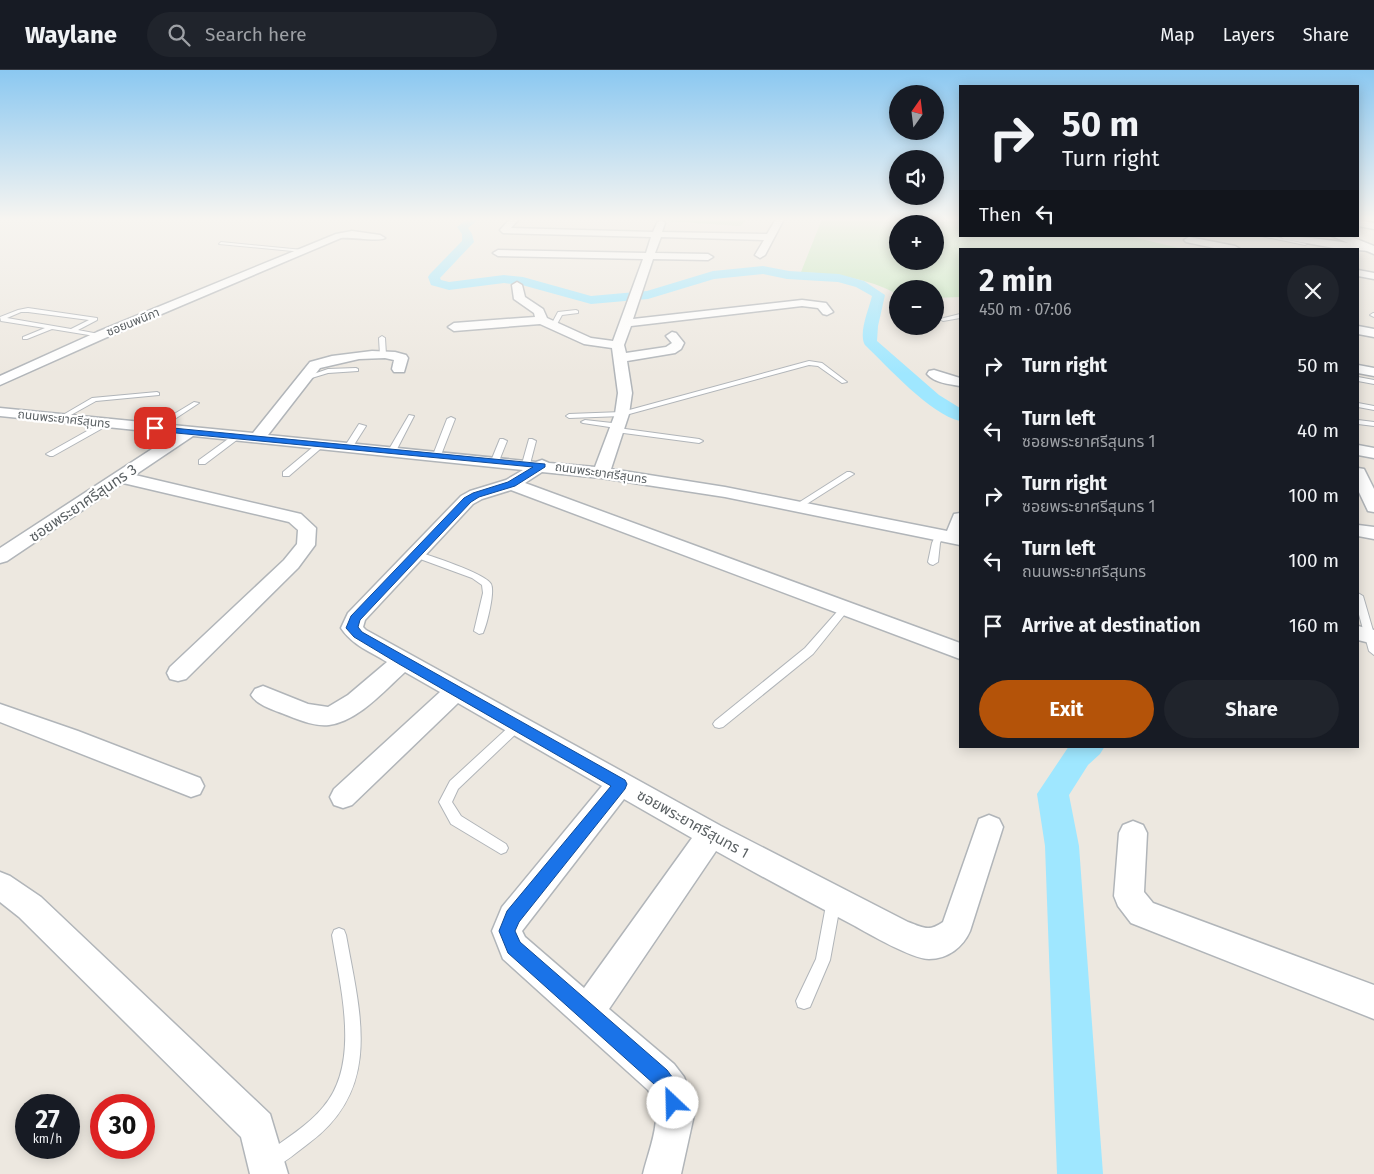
<!DOCTYPE html>
<html lang="en">
<head>
<meta charset="utf-8">
<style>
  body { margin:0; font-family:"Fira Sans","Noto Sans Thai",sans-serif; background:#20242c; color:#f1f3f6; height:100vh; display:flex; flex-direction:column; font-size:19px; white-space:nowrap }
  * { box-sizing:border-box; margin:0 }
  p { font-size:16px; color:#9ea1a6 }
  .icon { flex:none; width:28px; height:28px; fill:none; stroke:currentColor; stroke-width:2; stroke-linecap:round; stroke-linejoin:round }
  .map { position:relative; flex:1; overflow:hidden }
  .drawer { position:absolute; left:959px; top:178px; width:400px; height:500px; display:flex; flex-direction:column; background:#171b24; border-radius:0px; box-shadow:0 2px 12px #0003 }
  .drawer>* { flex:none }
  .guide { position:absolute; left:959px; top:15px; width:400px; height:152px; border-radius:0px; box-shadow:0 2px 12px #0003; background:#171b24; color:#f1f3f6; overflow:hidden }
  .needle { width:32px; rotate:14deg }
  .fabs { position:absolute; left:889px; top:15px; display:grid; gap:10px }
  .fabs a { display:grid; place-items:center; width:55px; height:55px; border-radius:50%; background:#171b24; box-shadow:0 2px 12px #0003; font-size:25px }
  .speed { position:absolute; left:15px; top:1024px; display:flex; gap:10px; font-size:25px; font-weight:700; text-align:center }
  .speed>* { display:grid; place-content:center; width:65px; height:65px; border-radius:50%; background:#171b24; box-shadow:0 2px 12px #0003; line-height:1 }
  .speed small { font-size:12px; font-weight:400 }
  .speed .limit { border:8px solid #d22; background:#fff; color:#111 }
  .pin { position:absolute; display:grid; place-items:center; width:42px; height:42px; color:#fff; margin:-21px; border-radius:10px; box-shadow:0 2px 8px #0006 }
  .me { position:absolute; width:55px; margin:-28px; rotate:336deg; stroke-linejoin:round; filter:drop-shadow(0 0 4px #0008) }
  .turn { display:flex; align-items:center; gap:18px; height:105px; padding:0 20px; font-size:22px }
  .turn .icon { width:65px; height:65px; stroke-width:2.5 }
  .turn b { display:block; font-size:35px; line-height:42px }
  .then { display:flex; align-items:center; height:48px; padding:0 20px; background:#0003; gap:10px; font-size:19px }
  .round { display:grid; place-items:center; flex:none; width:52px; height:52px; border-radius:26px; background:#20242c }
  .head { display:flex; align-items:center; justify-content:space-between; height:85px; padding:0 20px }
  h1 { font-size:30px; font-weight:700; line-height:38px }
  .cta { display:flex; gap:10px; margin-top:auto; padding:10px 20px }
  .cta a { flex:1; height:58px; border-radius:30px; background:#b45309; color:#fff; font-size:20px; font-weight:700; line-height:58px; text-align:center }
  .cta a+a { background:#20242c; color:#f1f3f6 }
  ul { padding:0; list-style:none }
  li { display:flex; align-items:center; gap:15px; height:65px; padding:0 20px }
  li div { flex:1 }
  li b { display:block; font-size:19px }
  li em { font-style:normal }
  header { display:flex; align-items:center; gap:30px; box-sizing:border-box; height:70px; padding:0 25px; background:#171b24; border-bottom:1px solid #363941 }
  header strong { font-size:24px }
  nav { display:flex; gap:28px; margin-inline-start:auto; font-size:18px }
  .search { width:350px; height:45px; background:#20242c; display:flex; align-items:center; gap:12px; box-sizing:border-box; padding:0 18px; border-radius:28px; color:#9ea1a6; font-size:19px }
  .map>svg:first-child { display:block }
  .green { fill:#c3e6bb; fill-rule:evenodd }
  .lines { fill:none; stroke-linecap:round; stroke-linejoin:round }
  .canal { fill:#9fe7ff; fill-rule:evenodd }
  .service-casing { stroke:#b1b5b9; stroke-width:2 }
  .minor-casing { stroke:#b1b5b9; stroke-width:3 }
  .tertiary-casing { stroke:#b1b5b9; stroke-width:3 }
  .service { fill:#fff; fill-rule:evenodd }
  .minor { fill:#fff; fill-rule:evenodd }
  .tertiary { fill:#fff; fill-rule:evenodd }
  .route { fill:#1a73e8; stroke:#114b97 }
  .labels { text-anchor:middle; stroke-width:4.5; stroke-linejoin:round; paint-order:stroke }
  .far-street-label { font-size:12px; fill:#595f62; stroke:#fff }
  .street-label { font-size:15px; fill:#595f62; stroke:#fff }
</style>
</head>
<body>
<header>
<strong>Waylane</strong>
<div class="search"><svg class="icon" aria-label="search" viewBox="0 0 24 24"><circle cx="10" cy="10" r="6"/><path d="M15 15l6 6"/></svg>Search here</div>
<nav><a>Map</a><a>Layers</a><a>Share</a></nav>
</header>
<div class="map">
<svg width="1374" height="1104" viewBox="0 0 1374 1104">
  <rect width="100%" height="100%" fill="#ede8e0"/>
  <!-- green -->
  <path class="green" d="M 634,149 L 747,149 L 740,156 Z
    M 822,149 L 922,149 L 942,152 L 960,149 L 960,166 L 1129,166 L 1183,179 L 960,179 L 960,227 L 935,228 L 935,219 L 898,219 L 897,224 C 868,208 834,204 801,202 ZM 898,154 L 935,154 L 935,191 L 898,191 Z"/>
  <g class="lines">
    <!-- canal -->
    <path class="canal" d="M 467,149 L 479,149 L 468,158 L 472,164 L 474,172 L 440,208 L 441,210 L 449,212 L 504,205 L 523,207 L 591,226 L 647,221 L 713,201 L 763,196 L 789,201 L 839,204 L 864,211 L 885,225 L 878,256 L 877,271 L 939,325 L 960,338 L 960,351 C 930,344 888,297 865,275 C 858,263 869,239 872,226 L 856,217 L 838,212 L 787,209 L 763,204 L 714,209 L 648,229 L 591,234 L 522,215 L 504,213 L 449,220 L 431,215 L 428,207 L 430,204 L 462,171 L 462,164 L 457,157 Z
      M 1069,676 L 1105,676 L 1100,684 L 1088,695 L 1069,725 L 1079,776 L 1103,1104 L 1057,1104 L 1045,776 L 1037,724 Z"/>
    <defs>
      <path id="service" d="M 1261,166 L 1271,166 L 1307,174 L 1305,175 Z
        M 221,172 L 303,180 L 305,181 L 303,182 L 219,174 Z
        M 28,238 L 97,248 L 97,250 L 78,260 L 104,265 L 101,267 L 52,259 L 27,269 L 23,269 L 23,267 L 45,258 L 1,251 L 0,247 L 18,240 ZM 21,242 L 28,242 L 89,250 L 71,259 L 7,248 Z
        M 576,240 L 578,241 L 578,243 L 562,245 L 556,256 L 551,255 L 558,242 Z
        M 1373,243 L 1374,243 L 1374,247 L 1370,245 Z
        M 960,244 L 960,248 L 943,251 L 940,249 Z
        M 382,266 L 385,268 L 386,285 L 383,287 L 380,285 L 379,268 Z
        M 809,291 L 822,293 L 847,312 L 842,313 L 818,296 L 809,295 L 622,346 L 569,348 L 566,346 L 569,344 L 622,342 Z
        M 356,298 L 358,299 L 358,301 L 328,303 L 305,310 L 302,308 L 328,299 Z
        M 1358,307 L 1374,310 L 1374,314 L 1358,311 Z
        M 157,322 L 159,323 L 159,325 L 96,331 L 62,350 L 56,349 L 92,328 Z
        M 194,332 L 199,333 L 158,360 L 151,358 Z
        M 1358,333 L 1374,336 L 1374,340 L 1358,337 Z
        M 409,345 L 414,346 L 396,381 L 392,383 L 389,383 L 388,381 Z
        M 451,347 L 455,349 L 441,385 L 437,387 L 434,387 L 433,385 L 447,349 Z
        M 585,350 L 621,354 L 622,356 L 618,358 L 699,369 L 703,371 L 699,373 L 616,362 L 612,360 L 616,358 L 583,353 L 581,352 Z
        M 1358,350 L 1374,352 L 1374,356 L 1358,354 Z
        M 103,352 L 110,354 L 53,386 L 50,386 L 46,384 Z
        M 359,354 L 366,356 L 352,378 L 346,378 L 345,376 Z
        M 235,364 L 242,366 L 205,394 L 199,394 L 199,390 Z
        M 500,369 L 503,369 L 507,371 L 499,391 L 498,393 L 492,393 L 491,391 Z
        M 529,369 L 532,369 L 536,371 L 530,394 L 526,396 L 522,394 Z
        M 319,372 L 322,372 L 326,374 L 289,406 L 283,406 L 283,402 Z
        M 847,402 L 850,402 L 854,404 L 802,437 L 796,437 L 795,435 Z
        M 940,461 L 944,464 L 940,473 L 938,492 L 933,495 L 930,494 L 928,492 L 932,473 L 937,462 Z
        M 415,481 C 428,485 485,503 491,514 C 495,522 487,554 483,563 L 479,564 L 474,561 L 483,523 L 482,515 L 472,508 L 412,486 L 410,484 Z
        M 1358,523 L 1363,526 L 1374,564 L 1374,585 L 1369,581 L 1358,541 Z
        M 846,534 L 849,535 L 851,537 L 849,539 L 813,584 L 723,657 L 719,658 L 715,657 L 713,654 L 715,651 L 805,578 L 843,535 Z
        M 517,652 L 521,653 L 523,656 L 521,659 L 458,719 L 452,732 L 461,746 L 506,774 L 508,778 L 506,782 L 501,784 L 451,754 L 439,732 L 450,711 L 513,653 Z
        M 834,823 L 839,825 L 841,830 L 830,890 L 810,937 L 804,939 L 798,937 L 796,931 L 816,889 L 827,830 L 829,825 Z
        M 339,858 L 344,860 L 346,865 C 360,943 383,1018 309,1073 C 297,1082 285,1093 271,1099 L 265,1096 L 262,1090 L 265,1084 C 285,1069 308,1056 324,1036 C 361,992 340,916 332,865 L 334,860 Z"/>
      <path id="minor" d="M 510,149 L 519,149 L 511,158 L 653,162 L 657,153 L 661,150 L 665,153 L 662,162 L 767,164 L 776,149 L 784,149 L 765,185 L 760,188 L 755,185 L 764,170 L 661,167 L 655,183 L 708,184 L 713,187 L 708,190 L 653,189 L 633,249 L 802,230 L 826,233 L 833,242 L 827,245 L 823,244 L 818,238 L 802,236 L 631,256 L 624,275 L 626,283 L 666,277 L 672,273 L 666,266 L 672,262 L 676,263 L 684,273 L 681,279 L 675,283 L 627,291 L 632,323 L 629,344 L 611,399 L 725,417 L 947,461 L 954,444 L 960,443 L 960,475 L 725,427 L 601,408 L 542,402 L 525,413 L 960,573 L 960,589 L 511,420 L 482,429 L 473,434 L 365,550 L 363,557 L 366,560 L 721,756 L 908,852 C 924,858 929,862 943,852 L 979,749 L 989,745 L 999,749 L 1003,757 L 970,861 C 963,877 948,889 929,889 C 912,889 869,864 853,855 C 807,831 761,806 716,781 L 609,939 L 674,994 L 684,1007 L 689,1020 L 694,1045 L 681,1104 L 643,1104 C 649,1078 666,1043 648,1020 L 503,889 L 492,861 L 502,837 L 602,716 L 458,633 L 352,735 L 343,738 L 334,735 L 330,727 L 334,719 L 440,622 L 405,602 C 384,621 358,651 329,655 C 315,657 297,649 284,644 C 273,640 257,635 251,625 L 255,619 L 263,616 L 308,634 L 328,637 L 348,625 L 387,592 C 371,582 352,575 341,558 L 348,543 L 461,426 L 470,421 L 506,410 L 523,400 L 193,366 L 135,405 L 301,444 L 316,458 L 315,475 L 298,498 L 186,609 L 178,611 L 170,609 L 167,603 L 170,597 L 284,490 L 297,474 L 298,460 L 289,452 L 123,413 L 7,491 L 0,493 L 0,478 L 175,364 L 0,346 L 0,338 L 253,363 L 310,292 L 332,286 L 372,281 L 395,282 L 406,285 L 408,288 L 404,302 L 394,302 L 392,299 L 394,290 L 385,288 L 359,289 L 320,298 L 268,365 L 536,392 L 542,390 L 549,393 L 595,397 L 615,344 L 618,323 L 612,278 L 584,274 L 540,254 L 454,261 L 448,257 L 454,253 L 535,247 L 534,243 L 514,229 L 512,215 L 517,212 L 522,215 L 525,227 L 543,239 L 547,248 L 591,268 L 613,271 L 643,189 L 498,186 L 493,183 L 498,180 L 646,183 L 651,167 L 503,163 L 500,160 ZM 624,729 L 692,768 L 584,918 L 525,867 L 522,861 Z
        M 1358,150 L 1374,153 L 1374,159 L 1358,156 Z
        M 352,161 L 380,165 L 385,168 C 379,172 352,167 341,168 L 105,268 L 0,315 L 0,306 L 97,262 L 336,164 Z
        M 1280,166 C 1310,166 1340,173 1370,175 L 1373,176 L 1374,179 L 1370,181 L 1334,178 L 1284,169 Z
        M 1189,167 L 1235,176 L 1240,179 L 1219,179 L 1186,172 L 1184,170 Z
        M 1358,200 L 1374,203 L 1374,209 L 1358,206 Z
        M 1358,256 L 1374,259 L 1374,267 L 1358,264 Z
        M 1358,295 L 1374,298 L 1374,306 L 1358,303 Z
        M 934,300 L 960,308 L 960,316 C 949,314 935,313 927,304 L 929,301 Z
        M 1358,375 L 1374,378 L 1374,388 L 1358,385 Z
        M 1358,398 L 1364,399 L 1374,419 L 1374,442 L 1368,441 L 1358,420 Z
        M 1358,455 L 1374,457 L 1374,469 L 1358,466 Z
        M 1358,556 L 1374,560 L 1374,574 L 1358,570 Z
        M 0,634 L 78,661 L 200,708 L 204,716 L 200,724 L 191,727 L 0,652 Z
        M 1133,751 L 1143,755 L 1147,763 L 1144,822 L 1153,833 L 1374,915 L 1374,949 L 1131,853 L 1118,836 L 1114,826 L 1119,763 L 1123,755 Z
        M 0,802 L 10,806 L 41,827 L 270,1044 L 288,1104 L 250,1104 L 241,1067 L 19,847 L 0,832 Z"/>
      <path id="tertiary" d="M 1332,166 L 1349,166 L 1374,176 L 1374,184 Z"/>
    </defs>
    <!-- service casing -->
    <use href="#service" class="service-casing"/>
    <!-- minor casing -->
    <use href="#minor" class="minor-casing"/>
    <!-- tertiary casing -->
    <use href="#tertiary" class="tertiary-casing"/>
    <!-- service -->
    <use href="#service" class="service"/>
    <!-- minor -->
    <use href="#minor" class="minor"/>
    <!-- tertiary -->
    <use href="#tertiary" class="tertiary"/>
  </g>
  <!-- sky -->
  <linearGradient id="sky" x2="0" y2="1"><stop stop-color="#8bc8f1"/><stop offset="0.49" stop-color="#f7f5f1"/><stop offset="1" stop-color="#f7f5f1" stop-opacity="0"/></linearGradient>
  <rect width="1374" height="304" fill="url(#sky)"/>
  <!-- route -->
  <path class="route" d="M 152,356 L 545,394 L 545,397 L 515,416 L 479,427 L 471,432 L 360,550 L 358,557 L 362,562 L 625,710 L 627,714 L 625,719 L 519,852 L 515,861 L 520,872 L 667,1000 C 676,1012 686,1025 680,1039 L 673,1042 L 666,1039 L 662,1024 L 654,1014 L 508,883 L 499,861 L 507,841 L 611,716 L 399,594 L 354,567 L 346,558 L 351,546 L 464,428 L 473,423 L 508,412 L 533,397 L 155,361 L 152,360 Z"/>
  <g class="labels">
    <!-- far-street labels -->
    <g class="far-street-label">
      <text transform="translate(133 252) rotate(-22)" y="4">ซอยนพนิภา</text>
      <text transform="translate(64 349) rotate(6)" y="4">ถนนพระยาศรีสุนทร</text>
      <text transform="translate(601 403) rotate(8)" y="4">ถนนพระยาศรีสุนทร</text>
    </g>
    <!-- street labels -->
    <g class="street-label">
      <text transform="translate(83 433) rotate(-34)" y="5">ซอยพระยาศรีสุนทร 3</text>
      <text transform="translate(693 754) rotate(29)" y="5">ซอยพระยาศรีสุนทร 1</text>
    </g>
  </g>
</svg>
<div class="fabs">
<a><svg class="needle" viewBox="-14 -14 28 28"><path d="M0-13l5 13h-10z" fill="#e53935"/><path d="M0 13l5-13h-10z" fill="#9ea1a6"/></svg></a>
<a><svg class="icon" aria-label="sound" viewBox="0 0 24 24"><path d="M4 9h4l5-4v14l-5-4H4zM17 9q2 3 0 6"/></svg></a>
<a>+</a>
<a>−</a>
</div>
<div class="speed"><div>27<small>km/h</small></div><div class="limit">30</div></div>
<div class="pin" style="left:155px;top:358px;background:#d93025"><svg class="icon" aria-label="arrive" viewBox="0 0 24 24"><path d="M6 21V4h12l-3 4 3 4H6"/></svg></div>
<svg class="me" style="left:673px;top:1033px" viewBox="-20 -20 40 40"><circle r="19" fill="#fff"/><path d="M0-13L10 11 0 6-10 11z" fill="#1a73e8"/></svg>
<div class="guide">
<div class="turn"><svg class="icon" aria-label="right" viewBox="0 0 24 24"><path d="M7 20v-9h11M14 6l5 5-5 5"/></svg><div><b>50 m</b>Turn right</div></div>
<div class="then">Then<svg class="icon" aria-label="left" viewBox="0 0 24 24"><path d="M17 20v-9H6M10 6l-5 5 5 5"/></svg></div>
</div>
<section class="drawer">
<div class="head"><div><h1>2 min</h1><p>450 m · 07:06</p></div><a class="round"><svg class="icon" aria-label="close" viewBox="0 0 24 24"><path d="M6 6l12 12M18 6L6 18"/></svg></a></div>
<ul>
<li><svg class="icon" aria-label="right" viewBox="0 0 24 24"><path d="M7 20v-9h11M14 6l5 5-5 5"/></svg><div><b>Turn right</b></div><em>50 m</em></li>
<li><svg class="icon" aria-label="left" viewBox="0 0 24 24"><path d="M17 20v-9H6M10 6l-5 5 5 5"/></svg><div><b>Turn left</b><p>ซอยพระยาศรีสุนทร 1</p></div><em>40 m</em></li>
<li><svg class="icon" aria-label="right" viewBox="0 0 24 24"><path d="M7 20v-9h11M14 6l5 5-5 5"/></svg><div><b>Turn right</b><p>ซอยพระยาศรีสุนทร 1</p></div><em>100 m</em></li>
<li><svg class="icon" aria-label="left" viewBox="0 0 24 24"><path d="M17 20v-9H6M10 6l-5 5 5 5"/></svg><div><b>Turn left</b><p>ถนนพระยาศรีสุนทร</p></div><em>100 m</em></li>
<li><svg class="icon" aria-label="arrive" viewBox="0 0 24 24"><path d="M6 21V4h12l-3 4 3 4H6"/></svg><div><b>Arrive at destination</b></div><em>160 m</em></li>
</ul>
<div class="cta"><a>Exit</a><a>Share</a></div>
</section>
</div>
</body>
</html>
